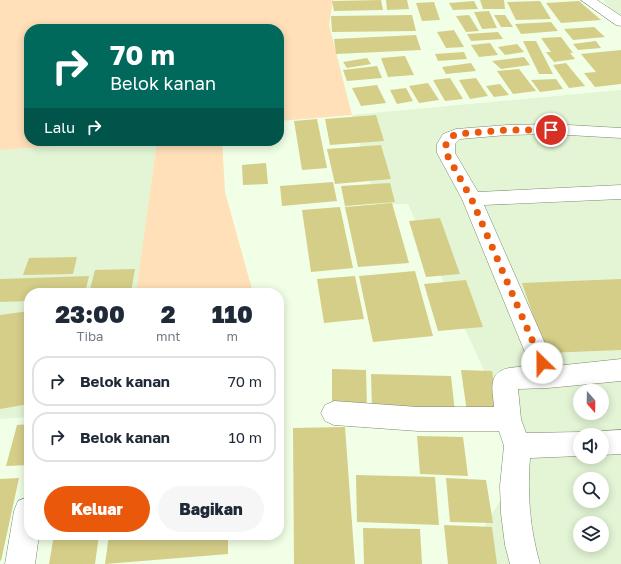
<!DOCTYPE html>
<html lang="id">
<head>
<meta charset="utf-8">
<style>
  body { margin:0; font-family:"Golos Text",sans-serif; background:#f6f6f7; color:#1f2937; height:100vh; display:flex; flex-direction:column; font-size:15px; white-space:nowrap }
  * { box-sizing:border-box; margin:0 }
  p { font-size:13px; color:#747a83 }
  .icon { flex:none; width:22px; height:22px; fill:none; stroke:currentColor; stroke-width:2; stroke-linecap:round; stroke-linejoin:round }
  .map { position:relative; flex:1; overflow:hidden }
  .panel { position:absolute; left:24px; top:288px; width:260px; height:252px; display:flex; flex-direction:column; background:#fff; border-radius:16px; box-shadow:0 2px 10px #0003 }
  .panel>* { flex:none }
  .top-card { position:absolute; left:24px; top:24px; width:260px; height:122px; border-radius:16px; box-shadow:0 2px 10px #0003; background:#00695c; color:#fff; overflow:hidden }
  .needle { width:26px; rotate:160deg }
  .buttons { position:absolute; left:573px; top:384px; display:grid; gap:8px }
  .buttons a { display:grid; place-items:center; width:36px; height:36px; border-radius:50%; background:#fff; box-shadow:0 2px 10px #0003; font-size:20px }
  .pin { position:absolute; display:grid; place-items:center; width:34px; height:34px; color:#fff; margin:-17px; border:2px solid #fff; border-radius:50%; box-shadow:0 1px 4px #0007 }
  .me { position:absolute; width:44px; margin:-22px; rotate:337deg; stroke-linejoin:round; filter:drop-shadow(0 0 3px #0008) }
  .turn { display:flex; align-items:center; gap:14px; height:84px; padding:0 20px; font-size:18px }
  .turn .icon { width:52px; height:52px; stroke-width:2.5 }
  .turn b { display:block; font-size:28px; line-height:34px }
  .then { display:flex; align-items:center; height:38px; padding:0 20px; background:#0003; gap:8px; font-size:15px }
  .eta { display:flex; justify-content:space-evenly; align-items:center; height:68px; text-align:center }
  .eta b { font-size:24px; font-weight:800; line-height:28px }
  .primary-button { display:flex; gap:8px; margin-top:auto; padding:8px 20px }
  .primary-button a { flex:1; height:46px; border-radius:24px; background:#ea580c; color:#fff; font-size:16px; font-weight:800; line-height:46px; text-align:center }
  .primary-button a+a { background:#f6f6f7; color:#1f2937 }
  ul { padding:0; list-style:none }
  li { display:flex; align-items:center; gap:12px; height:50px; margin:0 8px 6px; padding:0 12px; border:2px solid #e0e1e3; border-radius:16px }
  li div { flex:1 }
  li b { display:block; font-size:15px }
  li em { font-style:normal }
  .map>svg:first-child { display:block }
  .built { fill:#e3f5d5; fill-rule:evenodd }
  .green { fill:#ffe0b9 }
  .building { fill:#d5ce88 }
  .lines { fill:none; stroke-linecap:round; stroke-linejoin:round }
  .minor-casing { stroke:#7b8871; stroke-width:1 }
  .minor { fill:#fff; fill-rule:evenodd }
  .route { stroke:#ea580c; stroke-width:7; stroke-dasharray:0 12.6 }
</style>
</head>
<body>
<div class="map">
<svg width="621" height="564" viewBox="0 0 621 564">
  <rect width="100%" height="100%" fill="#f0ffe5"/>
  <!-- built -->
  <path class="built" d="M 603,0 L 621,0 L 621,22 Z
    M 621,90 L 621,564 L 475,564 L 470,550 L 525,460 L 408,204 L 376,205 L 352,115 ZM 580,391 L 602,391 L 602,413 L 580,413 ZM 580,435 L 602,435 L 602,457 L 580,457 ZM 580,479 L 602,479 L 602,501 L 580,501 ZM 580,523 L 602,523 L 602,545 L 580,545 Z
    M 129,141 L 157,141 L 136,293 L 29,293 L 29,417 L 0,419 L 0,150 Z"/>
  <!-- green -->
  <path class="green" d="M 0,0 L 333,0 L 329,25 L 352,115 L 279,121 L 279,29 L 29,29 L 29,141 L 129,141 L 0,150 Z
    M 157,141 L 222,141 L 225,192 L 253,293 L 136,293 Z"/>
  <!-- building -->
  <path class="building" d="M 381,0 L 383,10 L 334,11 L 332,1 Z
    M 386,0 L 407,0 L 409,9 L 387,10 Z
    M 480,0 L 504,0 L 505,9 L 483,9 Z
    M 474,1 L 478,9 L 453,10 L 449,3 Z
    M 540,1 L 551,19 L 516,20 L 507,2 Z
    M 579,1 L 601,20 L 561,23 L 546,3 Z
    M 434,2 L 440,20 L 422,21 L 416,3 Z
    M 489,11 L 497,28 L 482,29 L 474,12 Z
    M 412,15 L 416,31 L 332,32 L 331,16 Z
    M 469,15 L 479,31 L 466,32 L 456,16 Z
    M 494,15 L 505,15 L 513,27 L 501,27 Z
    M 551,22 L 558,31 L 521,34 L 515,24 Z
    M 594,27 L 605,37 L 573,40 L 564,29 Z
    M 454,30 L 464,47 L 446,48 L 437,32 Z
    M 498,32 L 503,39 L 471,41 L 467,34 Z
    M 416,35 L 421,50 L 336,54 L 334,39 Z
    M 561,37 L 573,53 L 570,53 L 575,59 L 554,62 L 546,52 L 551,52 L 541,38 Z
    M 523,41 L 536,41 L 553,74 L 539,74 Z
    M 596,41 L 601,48 L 578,50 L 573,44 Z
    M 490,43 L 498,55 L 479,57 L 471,45 Z
    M 517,44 L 524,52 L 505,55 L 498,47 Z
    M 621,50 L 621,84 L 595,87 L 584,73 L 596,72 L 581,54 Z
    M 464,52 L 467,59 L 438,61 L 435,54 Z
    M 405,56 L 414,75 L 388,77 L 381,58 Z
    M 524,57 L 530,65 L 501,69 L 492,61 Z
    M 367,58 L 371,64 L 347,68 L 343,62 Z
    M 471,63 L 476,71 L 446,74 L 442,67 Z
    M 566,63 L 585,86 L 569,88 L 553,65 Z
    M 377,66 L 382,78 L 347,81 L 343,70 Z
    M 519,69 L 536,91 L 513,94 L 497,71 Z
    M 450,78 L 463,99 L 445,101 L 433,80 Z
    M 476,78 L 488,96 L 470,99 L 459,80 Z
    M 556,79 L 563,89 L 540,92 L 531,80 Z
    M 428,83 L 439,100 L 419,103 L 409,86 Z
    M 500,84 L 509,95 L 494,97 L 486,86 Z
    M 377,85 L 386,103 L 361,106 L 352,88 Z
    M 406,88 L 413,101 L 397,104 L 390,90 Z
    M 376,115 L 384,141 L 330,145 L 325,119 Z
    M 317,119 L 327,168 L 302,170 L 294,121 Z
    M 381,145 L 391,179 L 335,184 L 327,149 Z
    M 266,163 L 268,184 L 243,185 L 242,165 Z
    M 333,182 L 337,201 L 282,206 L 280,186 Z
    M 390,183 L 395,202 L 345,206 L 341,186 Z
    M 392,203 L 409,263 L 358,267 L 345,207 Z
    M 340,207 L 353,268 L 311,272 L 302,210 Z
    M 440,218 L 460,274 L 426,277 L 409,221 Z
    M 77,257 L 73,274 L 23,275 L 29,258 Z
    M 135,269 L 131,292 L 89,293 L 95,270 Z
    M 415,271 L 433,336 L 373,342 L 359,276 Z
    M 89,276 L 85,293 L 29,293 L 29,301 L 0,302 L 0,279 Z
    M 355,276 L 364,319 L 324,323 L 317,279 Z
    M 621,279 L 621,350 L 546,353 L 522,283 Z
    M 466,280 L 483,327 L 438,331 L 424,284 Z
    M 29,311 L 29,404 L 0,409 L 0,315 Z
    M 332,369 L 366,370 L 367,408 L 332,407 Z
    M 461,370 L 492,371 L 499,412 L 467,412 Z
    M 371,374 L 451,376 L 455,412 L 372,409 Z
    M 29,424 L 29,465 L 6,466 L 17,425 Z
    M 345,427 L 355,564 L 294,564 L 293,428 Z
    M 417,436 L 463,437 L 468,476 L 420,474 Z
    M 356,475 L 435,477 L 439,525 L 357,522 Z
    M 19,478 L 1,561 L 0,560 L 0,479 Z
    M 446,478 L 486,480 L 493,523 L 450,522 Z
    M 444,525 L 492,527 L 497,564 L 448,564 Z
    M 363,528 L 420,529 L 422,564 L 364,564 Z
    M 54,535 L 99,535 L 95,564 L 49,564 Z
    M 109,535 L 228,535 L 228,554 L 105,564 Z"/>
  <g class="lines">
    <defs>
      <path id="minor" d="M 581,0 L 597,0 L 621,16 L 621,26 L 616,25 Z
        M 551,124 L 621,128 L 621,138 L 551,134 L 507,135 L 460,139 L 455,144 L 455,153 L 478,192 L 621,185 L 621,199 L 484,205 L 555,366 L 621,359 L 621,381 L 548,388 L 518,389 L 521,419 L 526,433 L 580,432 L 589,435 L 580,435 L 580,456 L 530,458 C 527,495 530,529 540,564 L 510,564 L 505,545 L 501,513 L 500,486 L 504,446 L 499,431 L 418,431 L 334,425 L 325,421 L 321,413 L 325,405 L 334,401 L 418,407 L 494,407 C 494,400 491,389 493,382 C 496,365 519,367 531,367 L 462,199 L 437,153 L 437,144 L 443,134 L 456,129 L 507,125 Z
        M 621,430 L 621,454 L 602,455 L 602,435 L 593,434 L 602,431 Z
        M 28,497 L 29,535 L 39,535 L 35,564 L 5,564 L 14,511 L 18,501 Z"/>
    </defs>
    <!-- minor casing -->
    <use href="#minor" class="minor-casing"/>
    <!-- minor -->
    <use href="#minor" class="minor"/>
  </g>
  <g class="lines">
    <!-- route -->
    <path class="route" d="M 542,363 L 472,200 L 446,153 L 446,144 L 449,138 L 456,134 L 507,130 L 551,130"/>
  </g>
</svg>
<div class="buttons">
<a><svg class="needle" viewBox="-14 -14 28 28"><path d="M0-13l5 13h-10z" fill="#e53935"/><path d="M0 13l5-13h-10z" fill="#747a83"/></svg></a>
<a><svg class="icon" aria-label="sound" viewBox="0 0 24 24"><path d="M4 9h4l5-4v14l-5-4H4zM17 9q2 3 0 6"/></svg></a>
<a><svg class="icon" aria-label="search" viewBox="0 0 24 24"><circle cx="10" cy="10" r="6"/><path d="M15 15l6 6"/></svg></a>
<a><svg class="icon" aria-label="layers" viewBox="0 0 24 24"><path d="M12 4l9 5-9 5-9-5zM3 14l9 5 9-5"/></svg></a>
</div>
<div class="pin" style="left:551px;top:130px;background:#d93025"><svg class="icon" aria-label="arrive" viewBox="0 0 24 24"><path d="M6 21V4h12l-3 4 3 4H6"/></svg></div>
<svg class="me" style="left:542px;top:363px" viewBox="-20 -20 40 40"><circle r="19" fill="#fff"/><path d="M0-13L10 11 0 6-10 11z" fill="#ea580c"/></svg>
<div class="top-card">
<div class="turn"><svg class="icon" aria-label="right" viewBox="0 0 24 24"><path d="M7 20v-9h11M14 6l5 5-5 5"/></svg><div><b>70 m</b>Belok kanan</div></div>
<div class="then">Lalu<svg class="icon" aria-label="right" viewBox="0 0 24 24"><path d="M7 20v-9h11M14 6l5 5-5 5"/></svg></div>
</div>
<section class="panel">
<div class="eta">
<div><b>23:00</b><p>Tiba</p></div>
<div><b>2</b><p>mnt</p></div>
<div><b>110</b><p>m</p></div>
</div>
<ul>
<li><svg class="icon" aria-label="right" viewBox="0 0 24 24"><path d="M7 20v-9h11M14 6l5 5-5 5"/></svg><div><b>Belok kanan</b></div><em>70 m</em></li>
<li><svg class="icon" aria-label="right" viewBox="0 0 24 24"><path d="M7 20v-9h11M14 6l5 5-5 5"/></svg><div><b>Belok kanan</b></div><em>10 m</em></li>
</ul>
<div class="primary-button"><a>Keluar</a><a>Bagikan</a></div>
</section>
</div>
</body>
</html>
